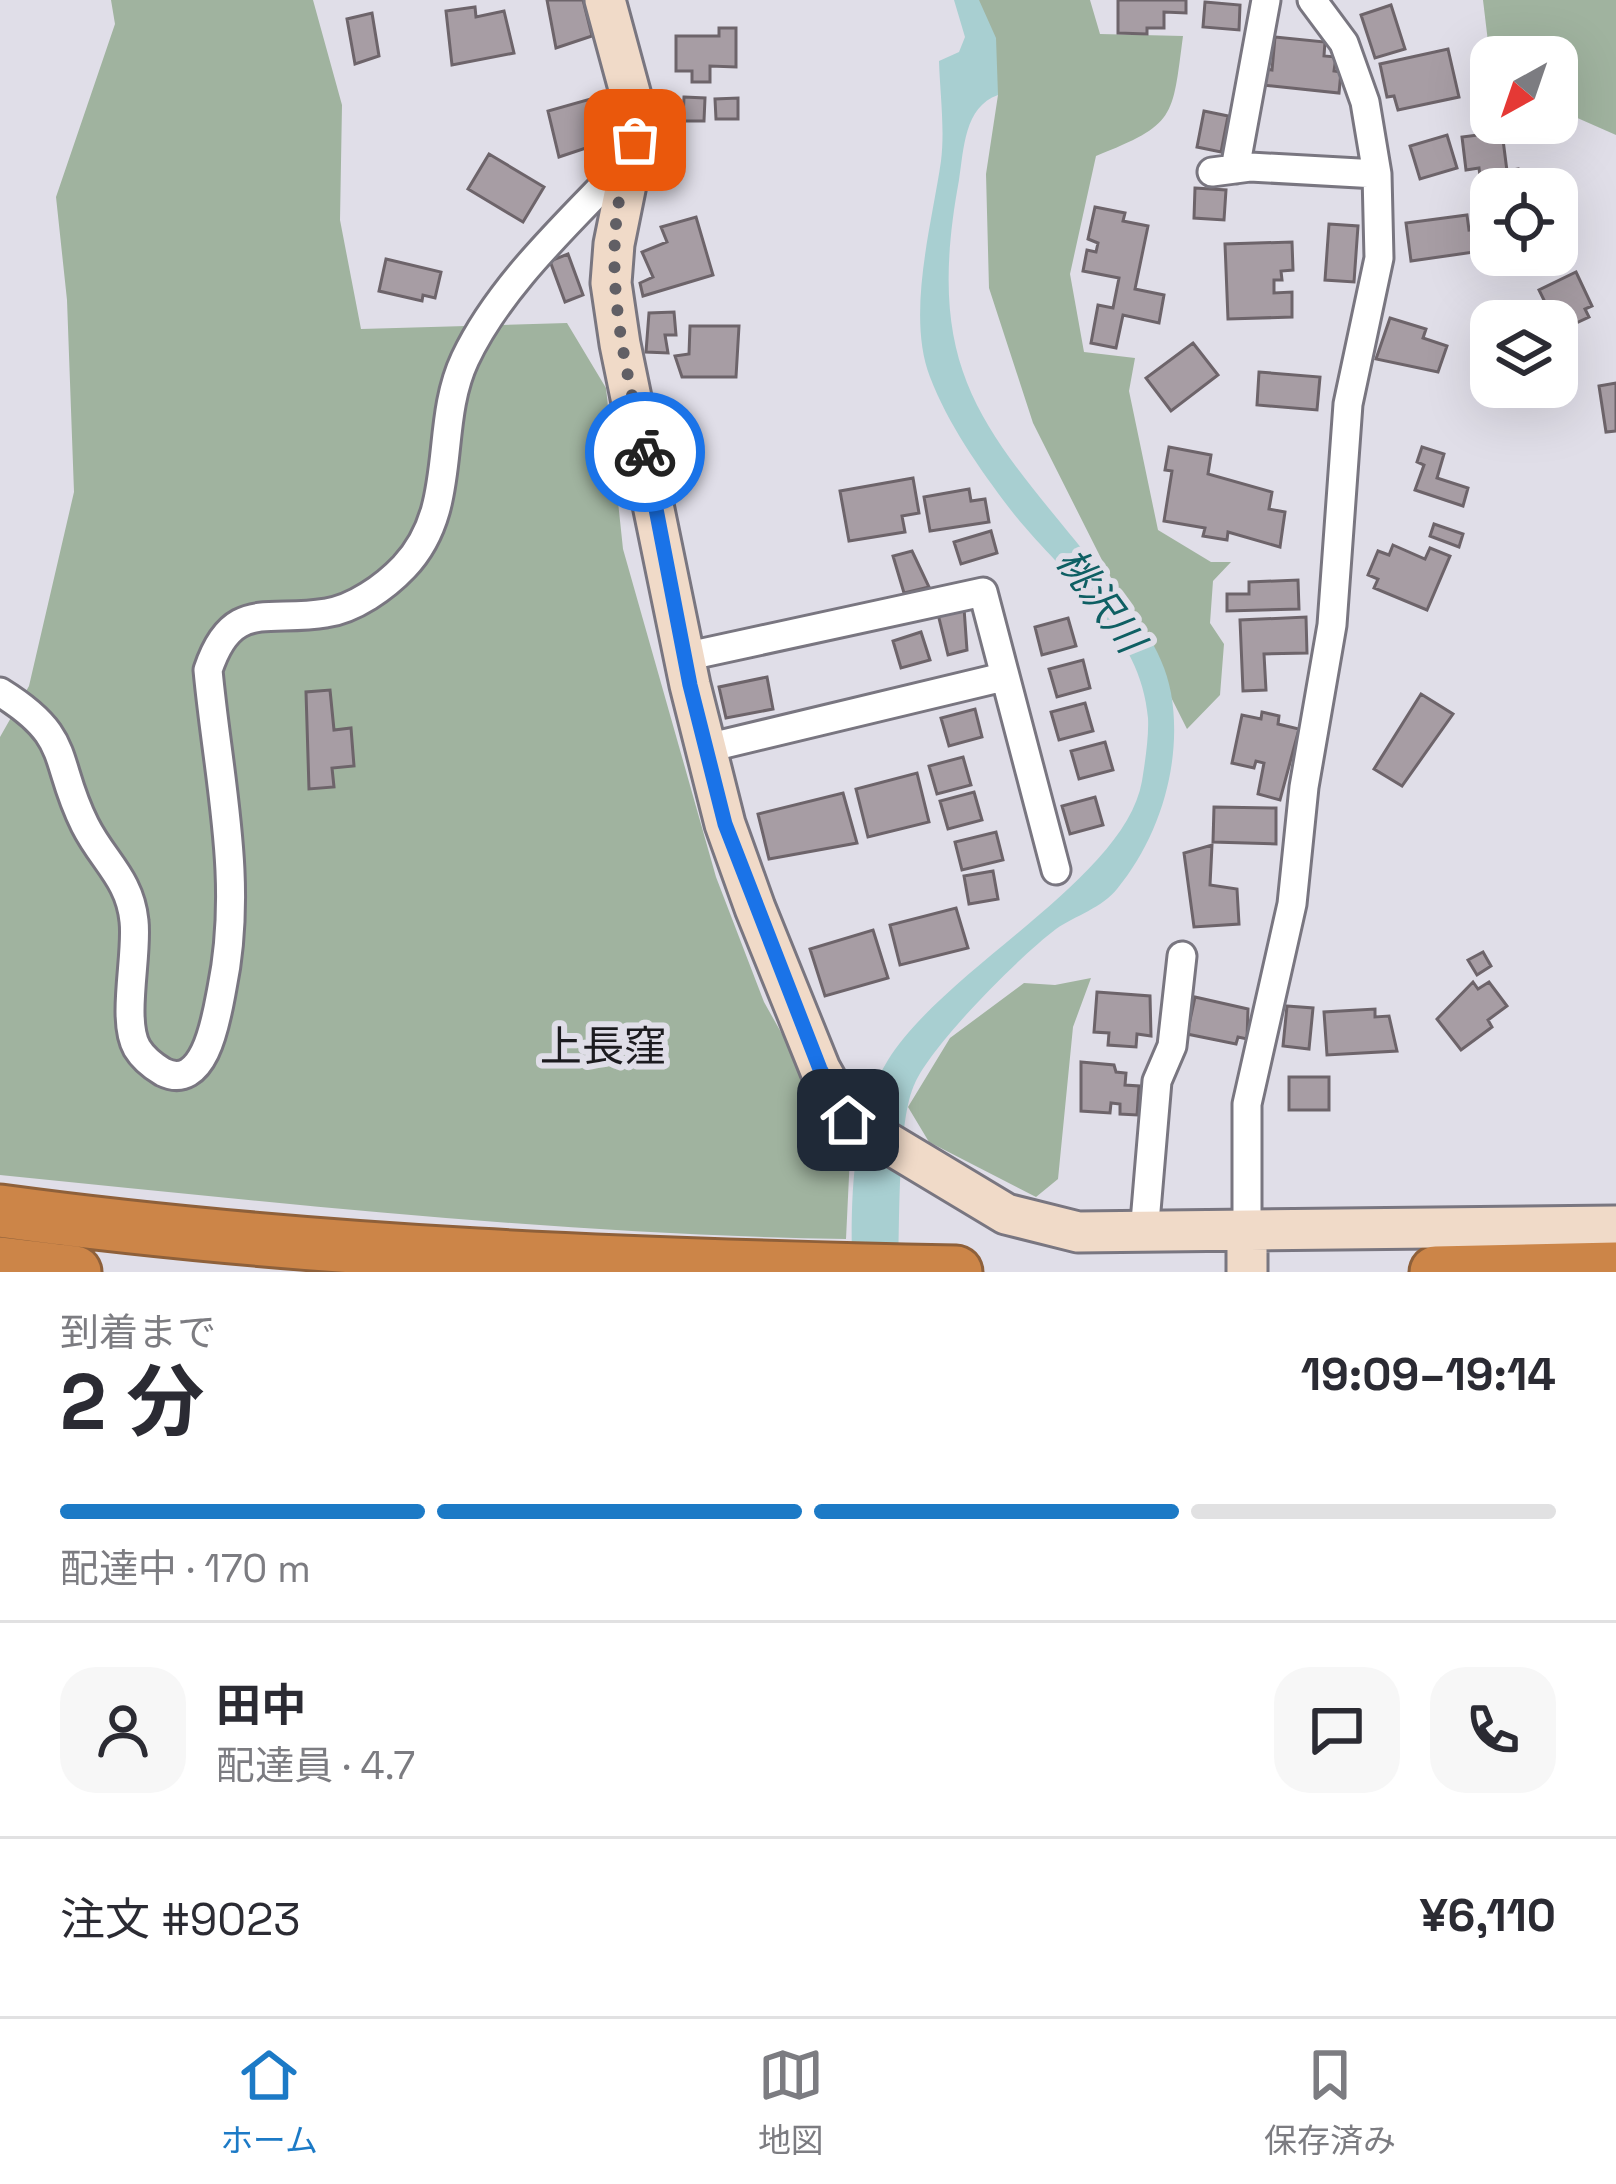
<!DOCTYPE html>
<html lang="ja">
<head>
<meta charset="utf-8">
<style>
  body { margin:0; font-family:"Space Grotesk","Noto Sans JP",sans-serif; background:#f7f7f7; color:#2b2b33; height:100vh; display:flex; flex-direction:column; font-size:45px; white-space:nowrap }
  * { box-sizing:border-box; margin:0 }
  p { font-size:39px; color:#7c7c81 }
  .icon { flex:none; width:66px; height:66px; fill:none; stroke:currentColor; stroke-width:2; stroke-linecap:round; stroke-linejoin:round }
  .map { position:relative; height:1272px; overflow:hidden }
  .side { display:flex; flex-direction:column; background:#fff; flex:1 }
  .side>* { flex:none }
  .needle { width:78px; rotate:220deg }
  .controls { position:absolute; left:1470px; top:36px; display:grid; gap:24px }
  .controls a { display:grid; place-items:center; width:108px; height:108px; border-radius:24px; background:#fff; box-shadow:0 12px 48px #0002; font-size:60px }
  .pin { position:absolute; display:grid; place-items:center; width:102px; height:102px; color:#fff; margin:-51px; border-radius:24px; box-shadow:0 6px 18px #0006 }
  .courier { position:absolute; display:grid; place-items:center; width:120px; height:120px; margin:-60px; border:9px solid #1a73e8; border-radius:50%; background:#fff; color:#222; box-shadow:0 3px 15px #0007 }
  .head em { font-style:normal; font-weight:700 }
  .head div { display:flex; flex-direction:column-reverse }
  .head { display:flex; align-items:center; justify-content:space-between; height:204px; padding:0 60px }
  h1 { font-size:78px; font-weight:700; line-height:90px }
  .bar { display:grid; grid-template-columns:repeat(4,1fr); gap:18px 12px; align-content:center; height:144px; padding:0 60px }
  .bar i { height:15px; border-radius:9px; background:#e1e1e2 }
  .bar .current { background:#1c7ac6 }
  .bar p { grid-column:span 4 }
  .line { display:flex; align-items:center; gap:30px; padding:0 60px; border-top:3px solid #e1e1e2 }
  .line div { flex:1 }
  .round { display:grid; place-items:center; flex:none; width:126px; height:126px; border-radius:36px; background:#f7f7f7 }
  .tabs { display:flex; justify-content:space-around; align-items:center; height:168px; border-top:3px solid #e1e1e2; background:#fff; font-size:33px; color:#7c7c81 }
  .tabs a { display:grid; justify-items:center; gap:6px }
  .tabs .current { color:#1c7ac6 }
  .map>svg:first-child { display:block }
  .green { fill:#a0b39f }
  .water { fill:#a8cfd1 }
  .building { fill:#a79da4; stroke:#6d646a; stroke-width:3 }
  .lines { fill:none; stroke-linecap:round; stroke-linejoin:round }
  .street-casing { stroke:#797680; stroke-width:33 }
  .secondary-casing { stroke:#797680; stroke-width:45 }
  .highway-casing { stroke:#8e603a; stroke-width:57 }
  .street { stroke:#fff; stroke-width:27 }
  .secondary { stroke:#f0dac8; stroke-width:39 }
  .highway { stroke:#cc8548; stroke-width:51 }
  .done { stroke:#615f65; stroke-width:12; stroke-dasharray:0 21.6 }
  .route { stroke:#1a73e8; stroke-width:15 }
  .labels { text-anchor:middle; stroke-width:12; stroke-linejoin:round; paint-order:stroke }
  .water-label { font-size:39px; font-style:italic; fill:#0e5f63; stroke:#e0dee8 }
  .quarter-label { font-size:42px; fill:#1c1b1f; stroke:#e0dee8 }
</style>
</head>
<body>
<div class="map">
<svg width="1616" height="1272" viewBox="0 0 1616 1272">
  <rect width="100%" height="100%" fill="#e0dee8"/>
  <path class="green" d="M111,0h202l29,105 -2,115 21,109 206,-6 39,65 17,161 93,328 48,125 86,153 -4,84c-283,-4 -564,-36 -846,-64v-438l29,-51 45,-194 -7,-192 -11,-103 59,-173z
    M960,0h130l10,34 83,2c-11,83 -7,88 -87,120l-26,118 14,78 51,6 -6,33 29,139 53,32h20l-18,19 -3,42 14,21 -4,51 -33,34 -154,-306 -44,-135 -3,-114 12,-79z
    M1483,0h133v135l-59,-26v-52h-66v10z
    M1091,978l-18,49 -15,152 -22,18 -107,-55 -21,-35 42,-69 74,-55 31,2z"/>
  <path class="water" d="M954,0h25l17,38 2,57c-34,12 -34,54 -39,85 -37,200 28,250 145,396 28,36 59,71 67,117 12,68 -11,144 -54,196 -14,18 -42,27 -61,40 -37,28 -122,113 -141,154 -18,37 -15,143 -17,189h-46c-1,-70 -2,-151 36,-212 57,-92 237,-181 254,-279 3,-19 7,-44 6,-63 -7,-89 -89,-145 -138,-209 -31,-41 -62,-85 -80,-132 -24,-62 2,-153 11,-216 4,-32 -1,-68 -2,-100l20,-9 6,-15z"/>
  <path class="building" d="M547,0h36l9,36 -36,12z
    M1118,0h68v13l-22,-1v16h-17v6l-29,-1z
    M1205,2l35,3 -1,25 -36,-3z
    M1391,5l14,44 -30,9 -14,-43z
    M475,7l1,10 28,-6 10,42 -62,12 -6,-54z
    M372,13l7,43 -24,8 -8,-45z
    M719,28h17v39l-26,-1v16h-18v-11h-16v-35h43z
    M1275,37l50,5 -1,14 12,1 -2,14 7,1 -2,21 -77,-8 2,-16 8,1z
    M1448,49l11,48 -61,13 -4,-14 -7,1 -7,-33z
    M684,97l21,1 -1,23h-21z
    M594,98l11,35 -15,4 2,9 -33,11 -11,-46z
    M738,98v21h-22l-1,-20z
    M1204,111l24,5 -7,36 -24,-5z
    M1502,132l5,39 11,-2 2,20h-29l-2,60 -10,-81 -13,2 -4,-33z
    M1447,135l10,33 -37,11 -10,-33z
    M489,154l55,33 -21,35 -55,-33z
    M1195,188l31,2 -2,30 -30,-2z
    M1095,207l30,6 -2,8 25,5 -13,63 29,6 -5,28 -36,-8 -7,33 -25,-5 7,-38 15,3 6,-30 -36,-7 4,-21 9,2 2,-9 -10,-4z
    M1467,215l2,15 9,-1 3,22 -70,10 -5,-38z
    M696,217l17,58 -70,21 -3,-13 13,-6 -11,-25 25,-10 -6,-15z
    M1329,224l29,2 -4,56 -29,-2z
    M1292,242l1,28 -12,1 1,9h-8v13l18,-1v25l-64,2 -3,-75z
    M568,254l15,41 -18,7 -15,-41z
    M386,259l55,13 -6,26 -12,-3 -1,6 -43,-10z
    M1576,272l16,34 -7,3 4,8 -30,14 -20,-41z
    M674,312l2,23h-11l3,18 -22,-1 3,-39z
    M1390,318l36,11 -3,9 24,8 -9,26 -62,-13z
    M690,326h49l-3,51h-54l-7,-21 14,-2z
    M1193,343l25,32 -47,36 -25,-33z
    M1259,372l61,5 -3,33 -60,-5z
    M1616,383v48l-10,1 -7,-46z
    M1169,447l42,8 -3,19 64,18 -3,17 16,3 -5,35 -52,-15 -1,8 -24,-4 2,-8 -41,-7 8,-50 -7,-1z
    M1422,447l22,7 -7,24 31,10 -5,18 -48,-16 9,-25 -7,-3z
    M913,478l6,35 -17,3 3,16 -56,9 -9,-50z
    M969,489l2,12 14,-2 4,23 -59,9 -6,-34z
    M1434,524l29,10 -4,13 -29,-11z
    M991,531l6,22 -36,11 -7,-22z
    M1393,545l32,14 5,-11 20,8 -23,54 -53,-22 4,-9 -10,-4 10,-24 11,4z
    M912,551l17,36 -25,6 -11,-37z
    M1298,580l1,29 -72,2v-17h22v-12z
    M964,608l3,42 -19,5 -10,-41z
    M1306,617l1,36 -43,1 2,36 -23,1 -3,-71z
    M1068,618l8,28 -34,9 -7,-28z
    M921,632l9,28 -29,8 -8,-27z
    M1083,660l7,28 -33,9 -8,-28z
    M767,677l6,32 -47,9 -7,-31z
    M330,690l4,40 17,-2 3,38 -22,2 2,19 -25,2 -3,-97z
    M1421,694l32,20 -51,72 -28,-17z
    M1085,703l8,28 -34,9 -8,-28z
    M975,709l7,28 -33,9 -8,-28z
    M1262,712l17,4 -1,8 21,5 -19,71 -22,-6 6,-31 -8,-2 -2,7 -22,-5 10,-48 19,4z
    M1105,742l8,28 -34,9 -8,-28z
    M963,757l8,28 -34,9 -8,-28z
    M917,773l12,49 -61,15 -12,-48z
    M974,792l8,28 -34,9 -8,-28z
    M843,793l14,50 -88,16 -11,-45z
    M1095,797l8,28 -33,9 -8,-28z
    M1214,807l62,1v36l-63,-2z
    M996,832l7,28 -41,10 -7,-28z
    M1212,845l-2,40 27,4 2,35 -45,3 -10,-74z
    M993,871l5,28 -29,5 -5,-28z
    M956,908l12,40 -68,17 -10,-40z
    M873,930l15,48 -63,18 -15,-47z
    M1483,952l8,14 -14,9 -9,-15z
    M1473,982l5,7 11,-7 18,24 -19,14 4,7 -31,23 -24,-31z
    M1097,992l53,4 1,40 -14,-2 -1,13 -28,-2 1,-12 -15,-1z
    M1195,997l53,12 -1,30 -9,-2 -2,7 -49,-10z
    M1287,1006l26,2 -4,41 -26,-3z
    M1375,1009v8l14,-1 8,35 -70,4 -3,-43z
    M1081,1062l33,3 2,7 10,1 -1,12 14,1 -2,29 -17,-1v-10l-9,-1 -1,10 -29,-2z
    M1289,1077h40v33h-40z"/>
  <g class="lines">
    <defs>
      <path id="street" d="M1235,169l31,-169
        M1212,172l38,-5 127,7
        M684,657l299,-65 73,278
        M0,692c74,46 52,67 85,133 18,36 45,54 49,96 4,34 -13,99 3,127 6,10 16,18 26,24 43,21 54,-58 59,-84 22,-108 -4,-210 -14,-318 24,-72 59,-47 118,-57 28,-4 59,-26 78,-46 56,-59 29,-140 61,-208 36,-76 107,-139 163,-199
        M707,748l296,-71
        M1247,1231v-127l45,-200 12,-117 28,-162 16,-221 31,-146 -2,-84 -12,-72 -21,-59 -32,-43
        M1144,1234l13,-153 15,-35 10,-90"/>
      <path id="secondary" d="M605,0l26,96 4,44 -21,104 -3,39 9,61 70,341 35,139 30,84 65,161 28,50 158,95 72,18 538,-6
        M1247,1272v-41"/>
      <path id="highway" d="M0,1211c317,43 636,54 956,61
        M0,1263l75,9
        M1436,1272l180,-4"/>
    </defs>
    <use href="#street" class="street-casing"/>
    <use href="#secondary" class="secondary-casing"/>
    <use href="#highway" class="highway-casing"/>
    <use href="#street" class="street"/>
    <use href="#secondary" class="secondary"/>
    <use href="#highway" class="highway"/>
  </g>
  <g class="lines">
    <path class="done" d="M635,140c-39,105 -15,206 10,312"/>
    <path class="route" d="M645,452l45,233 35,139 95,245 28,51"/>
  </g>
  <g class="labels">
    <g class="water-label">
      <text transform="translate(1101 600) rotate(54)" y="14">桃沢川</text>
    </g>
    <g class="quarter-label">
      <text x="603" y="1061">上長窪</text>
    </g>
  </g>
</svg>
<div class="controls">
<a><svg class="needle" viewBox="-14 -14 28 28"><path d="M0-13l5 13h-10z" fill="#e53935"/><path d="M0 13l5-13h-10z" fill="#7c7c81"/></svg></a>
<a><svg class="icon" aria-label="locate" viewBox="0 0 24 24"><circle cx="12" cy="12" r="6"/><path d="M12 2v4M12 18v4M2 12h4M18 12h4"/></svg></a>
<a><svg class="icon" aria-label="layers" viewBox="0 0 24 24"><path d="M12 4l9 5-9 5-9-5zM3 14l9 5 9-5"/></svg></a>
</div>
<div class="pin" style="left:635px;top:140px;background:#ea580c"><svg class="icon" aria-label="bag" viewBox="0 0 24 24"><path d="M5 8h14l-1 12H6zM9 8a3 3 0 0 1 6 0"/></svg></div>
<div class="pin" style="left:848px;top:1120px;background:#1f2937"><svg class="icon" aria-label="home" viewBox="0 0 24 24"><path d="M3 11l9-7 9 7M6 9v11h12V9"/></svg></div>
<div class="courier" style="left:645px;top:452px"><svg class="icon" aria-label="bike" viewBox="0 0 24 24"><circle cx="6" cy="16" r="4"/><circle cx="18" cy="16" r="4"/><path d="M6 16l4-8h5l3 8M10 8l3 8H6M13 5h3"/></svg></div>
</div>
<section class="side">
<div class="head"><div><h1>2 分</h1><p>到着まで</p></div><em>19:09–19:14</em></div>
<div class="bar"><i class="current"></i><i class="current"></i><i class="current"></i><i></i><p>配達中 · 170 m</p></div>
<div class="line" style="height:216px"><a class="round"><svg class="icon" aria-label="person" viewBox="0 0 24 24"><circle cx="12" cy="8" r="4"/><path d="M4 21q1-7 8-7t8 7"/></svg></a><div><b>田中</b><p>配達員 · 4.7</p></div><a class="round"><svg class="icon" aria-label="chat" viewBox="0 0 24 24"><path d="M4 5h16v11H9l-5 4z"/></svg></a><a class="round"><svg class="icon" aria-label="phone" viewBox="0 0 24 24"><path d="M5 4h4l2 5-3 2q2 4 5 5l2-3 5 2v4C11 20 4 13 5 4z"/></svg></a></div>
<div class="line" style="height:156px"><div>注文 #9023</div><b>¥6,110</b></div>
</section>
<nav class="tabs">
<a class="current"><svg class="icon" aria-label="home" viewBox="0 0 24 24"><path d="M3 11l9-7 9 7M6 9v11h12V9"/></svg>ホーム</a>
<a><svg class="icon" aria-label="map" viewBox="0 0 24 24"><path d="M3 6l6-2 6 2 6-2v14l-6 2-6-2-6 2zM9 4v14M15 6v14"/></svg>地図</a>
<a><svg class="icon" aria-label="saved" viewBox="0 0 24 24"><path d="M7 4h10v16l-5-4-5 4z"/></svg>保存済み</a>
</nav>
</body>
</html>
